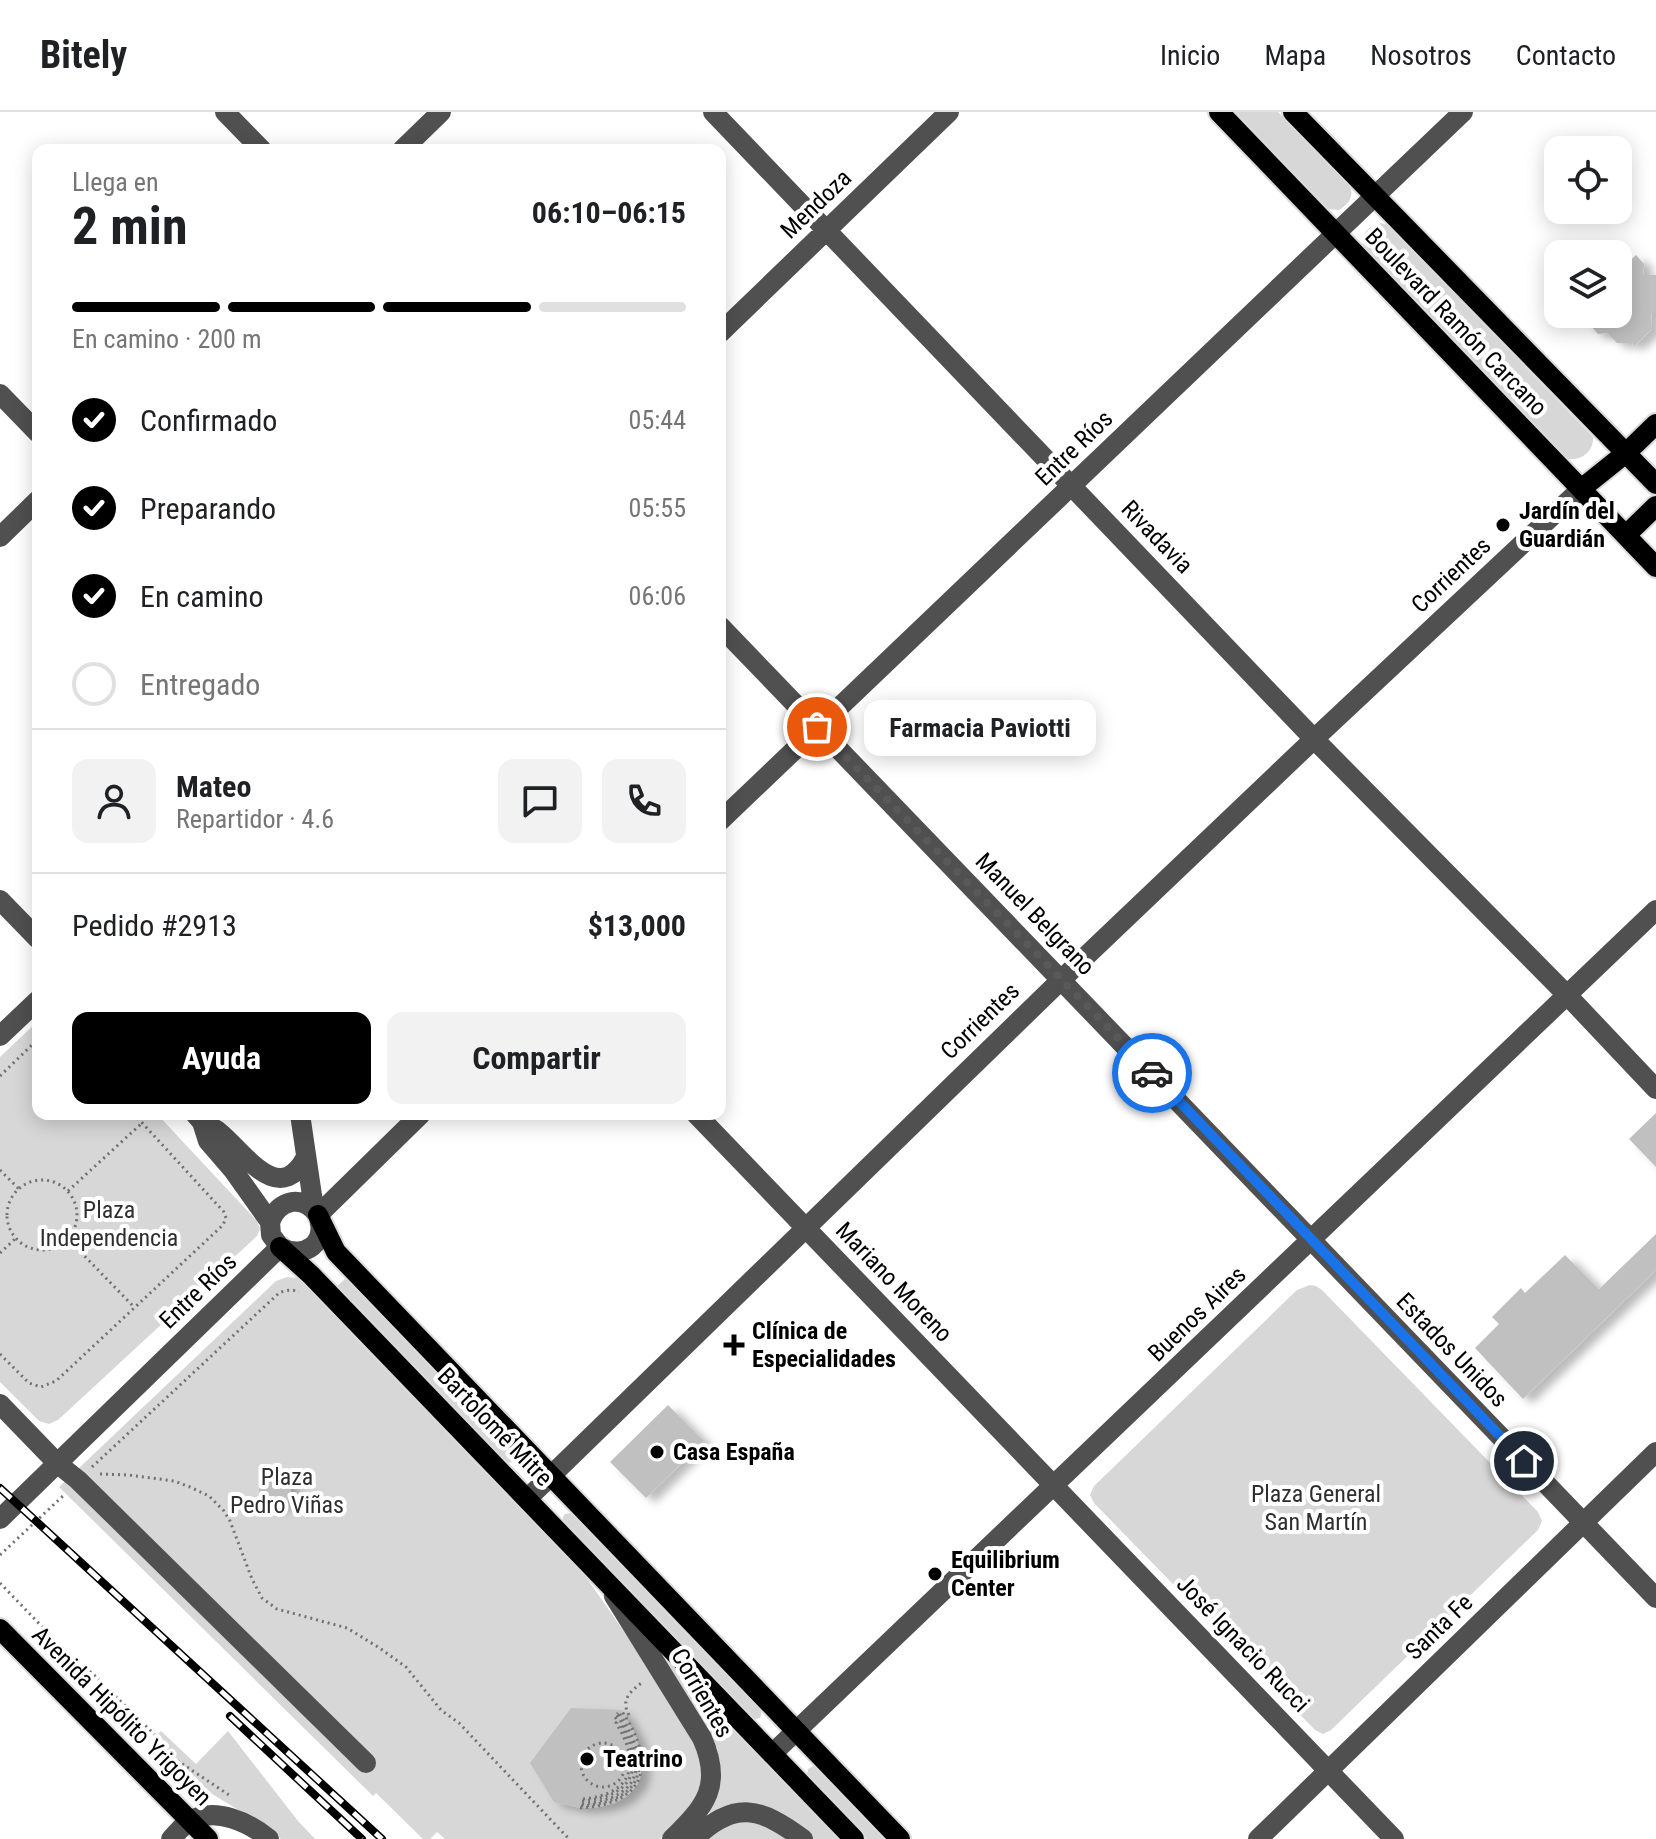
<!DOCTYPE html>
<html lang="es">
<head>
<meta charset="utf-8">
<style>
  body { margin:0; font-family:"Roboto Condensed",sans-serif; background:#f2f2f2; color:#202124; height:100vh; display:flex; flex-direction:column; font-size:30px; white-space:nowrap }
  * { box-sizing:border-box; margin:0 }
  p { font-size:26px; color:#757577 }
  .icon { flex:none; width:44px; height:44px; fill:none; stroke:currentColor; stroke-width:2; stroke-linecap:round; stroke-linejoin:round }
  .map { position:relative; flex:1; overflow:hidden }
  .side { position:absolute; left:32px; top:32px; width:694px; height:976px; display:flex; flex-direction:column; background:#fff; border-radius:16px; box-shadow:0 4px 20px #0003 }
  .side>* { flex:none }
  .controls { position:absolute; left:1544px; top:24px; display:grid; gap:16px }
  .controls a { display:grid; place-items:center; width:88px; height:88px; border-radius:16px; background:#fff; box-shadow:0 4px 20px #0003; font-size:40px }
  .pin { position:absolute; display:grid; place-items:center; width:68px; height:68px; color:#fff; margin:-34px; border:4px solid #fff; border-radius:50%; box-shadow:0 2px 8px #0007 }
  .courier { position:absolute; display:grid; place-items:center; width:80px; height:80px; margin:-40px; border:6px solid #1a73e8; border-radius:50%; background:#fff; color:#222; box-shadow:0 2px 10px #0007 }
  .bubble { position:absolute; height:56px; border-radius:16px; background:#fff; box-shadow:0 4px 20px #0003; font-size:26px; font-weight:700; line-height:56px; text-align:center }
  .summary em { font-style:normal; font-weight:700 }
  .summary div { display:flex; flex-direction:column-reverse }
  .summary { display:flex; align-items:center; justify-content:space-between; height:136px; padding:0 40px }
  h1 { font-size:52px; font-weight:700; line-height:60px }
  .bar { display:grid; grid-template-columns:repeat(4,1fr); gap:12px 8px; align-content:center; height:96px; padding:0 40px }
  .bar i { height:10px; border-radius:6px; background:#e0e0e0 }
  .bar .current { background:#000 }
  .bar p { grid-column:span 4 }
  .line { display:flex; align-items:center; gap:20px; padding:0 40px; border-top:2px solid #e0e0e0 }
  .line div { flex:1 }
  .round { display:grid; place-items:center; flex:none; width:84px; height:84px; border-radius:16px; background:#f2f2f2 }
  ol { padding:0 40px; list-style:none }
  li { display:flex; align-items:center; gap:24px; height:88px }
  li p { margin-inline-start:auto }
  li .icon { padding:8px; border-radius:50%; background:#000; color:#fff; stroke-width:4 }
  li:last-child { color:#757577 }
  li i { width:44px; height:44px; border:4px solid #e0e0e0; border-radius:50% }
  .button { display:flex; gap:16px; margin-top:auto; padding:16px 40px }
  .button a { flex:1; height:92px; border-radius:16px; background:#000; color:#fff; font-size:32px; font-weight:700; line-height:92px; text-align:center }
  .button a+a { background:#f2f2f2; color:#202124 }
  header { display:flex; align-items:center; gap:48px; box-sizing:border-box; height:112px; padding:0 40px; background:#fff; border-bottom:2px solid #e0e0e0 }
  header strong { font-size:38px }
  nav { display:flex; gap:44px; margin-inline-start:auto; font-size:28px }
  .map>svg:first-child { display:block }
  .green { fill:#d7d7d7 }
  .building { fill:#c0c0c0; filter:url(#shadow) }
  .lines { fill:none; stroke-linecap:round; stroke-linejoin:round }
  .major-casing { stroke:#dbdbdb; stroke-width:24 }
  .path { stroke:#727272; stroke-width:3; stroke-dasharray:2 4; stroke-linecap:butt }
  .minor { stroke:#505050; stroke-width:20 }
  .major { stroke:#000; stroke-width:20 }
  .rail-casing { stroke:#000; stroke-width:8 }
  .rail { stroke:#fff; stroke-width:5; stroke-dasharray:15; stroke-linecap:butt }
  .done { stroke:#595959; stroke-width:8; stroke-dasharray:0 14.4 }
  .route { stroke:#1a73e8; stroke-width:10 }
  .poi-dot { fill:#000; stroke:#fff; stroke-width:3 }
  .labels { text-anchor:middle; stroke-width:8; stroke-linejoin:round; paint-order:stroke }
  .street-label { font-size:24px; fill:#000; stroke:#fff }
  .poi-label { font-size:24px; font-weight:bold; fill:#000; stroke:#fff; text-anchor:start }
  .park-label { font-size:24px; fill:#2e2e2e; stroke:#fff }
</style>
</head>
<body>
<header>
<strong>Bitely</strong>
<nav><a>Inicio</a><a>Mapa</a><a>Nosotros</a><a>Contacto</a></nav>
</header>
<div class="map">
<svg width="1656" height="1727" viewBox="0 0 1656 1727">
  <defs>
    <filter id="shadow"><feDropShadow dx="9" dy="5" stdDeviation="4" flood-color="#0004"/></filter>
  </defs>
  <rect width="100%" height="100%" fill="#fff"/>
  <path class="green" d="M1233,0h45l72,74c4,11 -1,18 -11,24l-12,-1z
    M1381,111l7,2 205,212c1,14 -11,24 -25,22l-204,-211c-5,-13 4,-22 17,-25z
    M38,909v93h119l100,107 3,8 -3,7 -199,184 -9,4 -10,-3 -39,-39v-325z
    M287,1165l12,1 4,4 278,288 70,100 46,75 7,39 -18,30 -26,25h-215l-8,-7 -7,7h-7l-47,-46 -3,3 -314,-309 217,-206z
    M346,1166l169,176 2,4 -3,4 -9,1 -169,-176z
    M1310,1173l6,1 6,4 216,222 4,9 -4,9 -207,200 -8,4 -8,-4 -221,-227 -4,-8 4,-9 203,-196z
    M571,1401l191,198 -2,7 -8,2 -189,-197v-6l2,-3z
    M662,1543l176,184h-26l-33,-25 -68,1 -3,-3 12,-48 -3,-16z
    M161,1619l35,33 32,-33 70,90 17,18h-34l-21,-16 -73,-44 -21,-15 -14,-14 -1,-9z
    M813,1654l4,1 69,72h-19l-60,-63 1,-7z
    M756,1708l38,19h-88l17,-14z"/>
  <path class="building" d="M1636,143l8,9 -1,11h13v38h-5l1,16 -18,17 -2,-3h-15l-10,-10 -9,1 -18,-20h38v-42z
    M1656,1001v54l-27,-28z
    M1656,1122v36l-133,129 -48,-51 24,-24 -7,-7 29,-29 4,5 40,-38 34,34z
    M668,1293l36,36 -58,57 -36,-36z
    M259 1378a16 16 0 1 1 32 0a16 16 0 1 1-32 0Z
    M571,1596l50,2 14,24 6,20v21l-4,10 -10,11 -12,7 -16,4 -19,1 -26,-6 -24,-39z"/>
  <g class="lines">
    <defs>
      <path id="major" d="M1219,0l437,455
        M1293,0l363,372
        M1581,377l45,-36 30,-29
        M1626,423l30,-29
        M318,1103l18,37 564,587
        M280,1135l31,28 543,564
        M0,1517l208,210"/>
    </defs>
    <use href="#major" class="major-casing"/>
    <path class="path" d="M0,964l35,-34h3
      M0,1058l19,19
      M7 1103a35 35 0 1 1 70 0a35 35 0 1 1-70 0Z
      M68,1079l74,-68
      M68,1127l66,68
      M0,1141l16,-15
      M0,1242l29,29 12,4 15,-6 167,-156 3,-7 -2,-6 -90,-98
      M92,1355l187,-174c6,-3 14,-4 20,-1
      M100,1362l29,1 45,6 16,6 19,9 15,15 6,10 22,58 10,19 15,11 70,19 31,19 28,20 35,43 18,13 110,116
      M0,1443l64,-60
      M0,1471l77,80 15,10 63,62 11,18 66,44
      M629,1603c-9,-16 2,-24 15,-34
      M581 1653a22 22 0 1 1 44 0a22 22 0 1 1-44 0Z
      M583,1687c51,-5 58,-36 33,-76l2,-2 -3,-4 3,-4
      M582,1689c54,-5 63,-35 37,-79
      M582,1692c63,-6 66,-42 35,-89
      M581,1694c66,-5 71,-43 38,-93
      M580,1696c68,-4 77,-46 41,-98"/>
    <path class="minor" d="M225,0l37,38
      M713,0l601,627 253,256 89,94
      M402,38l39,-38
      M720,221l229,-221
      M0,282l38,39
      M0,425l38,-37
      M720,514l936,972
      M720,709l743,-709
      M0,788l38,39
      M0,924l38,-36
      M195,1002l7,8 6,19 25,29 37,52 1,13 9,12
      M300,1002l14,95
      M696,1002l698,725
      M202,1010c6,4 12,6 17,10 24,19 59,75 86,27
      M270,1110c9,-23 33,-28 48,-7
      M0,1292l58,60 20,16 288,283
      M528,1386l534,-519 252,-240 267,-250
      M0,1407l280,-272c25,13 48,-4 38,-32l103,-101
      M614,1484l88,142c21,47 4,68 -30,101
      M772,1642l884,-844
      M171,1727c6,-6 12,-14 19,-18 25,-15 60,2 79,18
      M694,1727c41,-40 67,-31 109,0
      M1258,1727l398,-387"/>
    <use href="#major" class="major"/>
    <defs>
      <path id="rail" d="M0,1376l382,351
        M230,1604l132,123"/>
    </defs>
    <use href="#rail" class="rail-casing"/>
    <use href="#rail" class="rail"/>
  </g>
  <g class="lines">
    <path class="done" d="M817,615l335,346"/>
    <path class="route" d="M1152,961l372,388"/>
  </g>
  <g class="poi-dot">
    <circle cx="1503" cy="413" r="8"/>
    <path d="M730 1221h8v8h8v8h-8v8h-8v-8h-8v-8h8z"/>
    <circle cx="657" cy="1340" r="8"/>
    <circle cx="935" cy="1462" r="8"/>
    <circle cx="587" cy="1647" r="8"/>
  </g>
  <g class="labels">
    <g class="street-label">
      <text transform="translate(816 92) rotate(-44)" y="8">Mendoza</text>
      <text transform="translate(1456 210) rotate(46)" y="8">Boulevard Ramón Carcano</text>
      <text transform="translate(1074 336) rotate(-44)" y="8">Entre Ríos</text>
      <text transform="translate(1157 425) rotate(46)" y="8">Rivadavia</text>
      <text transform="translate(1451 463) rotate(-43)" y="8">Corrientes</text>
      <text transform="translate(1035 802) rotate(46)" y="8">Manuel Belgrano</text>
      <text transform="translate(980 909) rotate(-44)" y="8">Corrientes</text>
      <text transform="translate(894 1170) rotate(46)" y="8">Mariano Moreno</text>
      <text transform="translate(198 1179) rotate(-44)" y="8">Entre Ríos</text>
      <text transform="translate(1197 1202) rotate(-44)" y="8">Buenos Aires</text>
      <text transform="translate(1452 1238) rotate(46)" y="8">Estados Unidos</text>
      <text transform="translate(495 1315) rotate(46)" y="8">Bartolomé Mitre</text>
      <text transform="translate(1439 1515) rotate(-44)" y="8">Santa Fe</text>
      <text transform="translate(1243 1532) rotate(46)" y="8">José Ignacio Rucci</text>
      <text transform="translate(702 1581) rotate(60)" y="8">Corrientes</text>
      <text transform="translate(122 1604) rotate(45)" y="8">Avenida Hipólito Yrigoyen</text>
    </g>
    <g class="poi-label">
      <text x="1519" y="407">Jardín del<tspan x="1519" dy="28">Guardián</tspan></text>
      <text x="752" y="1227">Clínica de<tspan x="752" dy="28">Especialidades</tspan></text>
      <text x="673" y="1348">Casa España</text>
      <text x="951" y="1456">Equilibrium<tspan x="951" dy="28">Center</tspan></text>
      <text x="603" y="1655">Teatrino</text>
    </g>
    <g class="park-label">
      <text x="109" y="1106">Plaza<tspan x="109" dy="28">Independencia</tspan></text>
      <text x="287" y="1373">Plaza<tspan x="287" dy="28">Pedro Viñas</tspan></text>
      <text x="1316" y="1390">Plaza General<tspan x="1316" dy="28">San Martín</tspan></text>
    </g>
  </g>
</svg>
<div class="controls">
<a><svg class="icon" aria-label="locate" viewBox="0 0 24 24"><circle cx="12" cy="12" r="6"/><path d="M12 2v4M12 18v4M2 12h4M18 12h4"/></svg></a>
<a><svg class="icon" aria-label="layers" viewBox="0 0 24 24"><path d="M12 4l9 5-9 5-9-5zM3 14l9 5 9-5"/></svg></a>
</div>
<div class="pin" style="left:817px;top:615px;background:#ea580c"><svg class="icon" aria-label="bag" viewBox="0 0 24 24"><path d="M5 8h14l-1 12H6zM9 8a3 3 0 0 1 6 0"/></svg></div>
<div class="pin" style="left:1524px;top:1349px;background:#1f2937"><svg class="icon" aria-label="home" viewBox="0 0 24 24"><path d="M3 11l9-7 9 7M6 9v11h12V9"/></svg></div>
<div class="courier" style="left:1152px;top:961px"><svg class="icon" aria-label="car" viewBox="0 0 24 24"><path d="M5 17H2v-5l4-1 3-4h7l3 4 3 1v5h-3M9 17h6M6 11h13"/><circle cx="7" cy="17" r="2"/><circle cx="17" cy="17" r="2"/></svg></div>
<div class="bubble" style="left:864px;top:588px;width:232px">Farmacia Paviotti</div>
<section class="side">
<div class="summary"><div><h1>2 min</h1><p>Llega en</p></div><em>06:10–06:15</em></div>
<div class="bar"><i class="current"></i><i class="current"></i><i class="current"></i><i></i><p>En camino · 200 m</p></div>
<ol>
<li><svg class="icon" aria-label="check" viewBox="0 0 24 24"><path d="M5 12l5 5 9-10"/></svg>Confirmado<p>05:44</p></li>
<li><svg class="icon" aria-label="check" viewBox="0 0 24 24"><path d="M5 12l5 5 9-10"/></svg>Preparando<p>05:55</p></li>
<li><svg class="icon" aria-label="check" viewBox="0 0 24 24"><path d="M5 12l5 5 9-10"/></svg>En camino<p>06:06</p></li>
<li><i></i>Entregado</li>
</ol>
<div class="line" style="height:144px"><a class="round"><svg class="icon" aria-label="person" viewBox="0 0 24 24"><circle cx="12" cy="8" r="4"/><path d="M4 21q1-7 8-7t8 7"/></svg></a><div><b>Mateo</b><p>Repartidor · 4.6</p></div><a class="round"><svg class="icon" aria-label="chat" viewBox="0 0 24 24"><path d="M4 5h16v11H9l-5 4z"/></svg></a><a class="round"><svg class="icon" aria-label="phone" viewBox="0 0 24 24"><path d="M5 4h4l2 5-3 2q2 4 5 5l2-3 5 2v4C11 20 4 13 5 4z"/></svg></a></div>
<div class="line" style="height:104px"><div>Pedido #2913</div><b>$13,000</b></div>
<div class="button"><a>Ayuda</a><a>Compartir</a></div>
</section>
</div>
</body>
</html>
